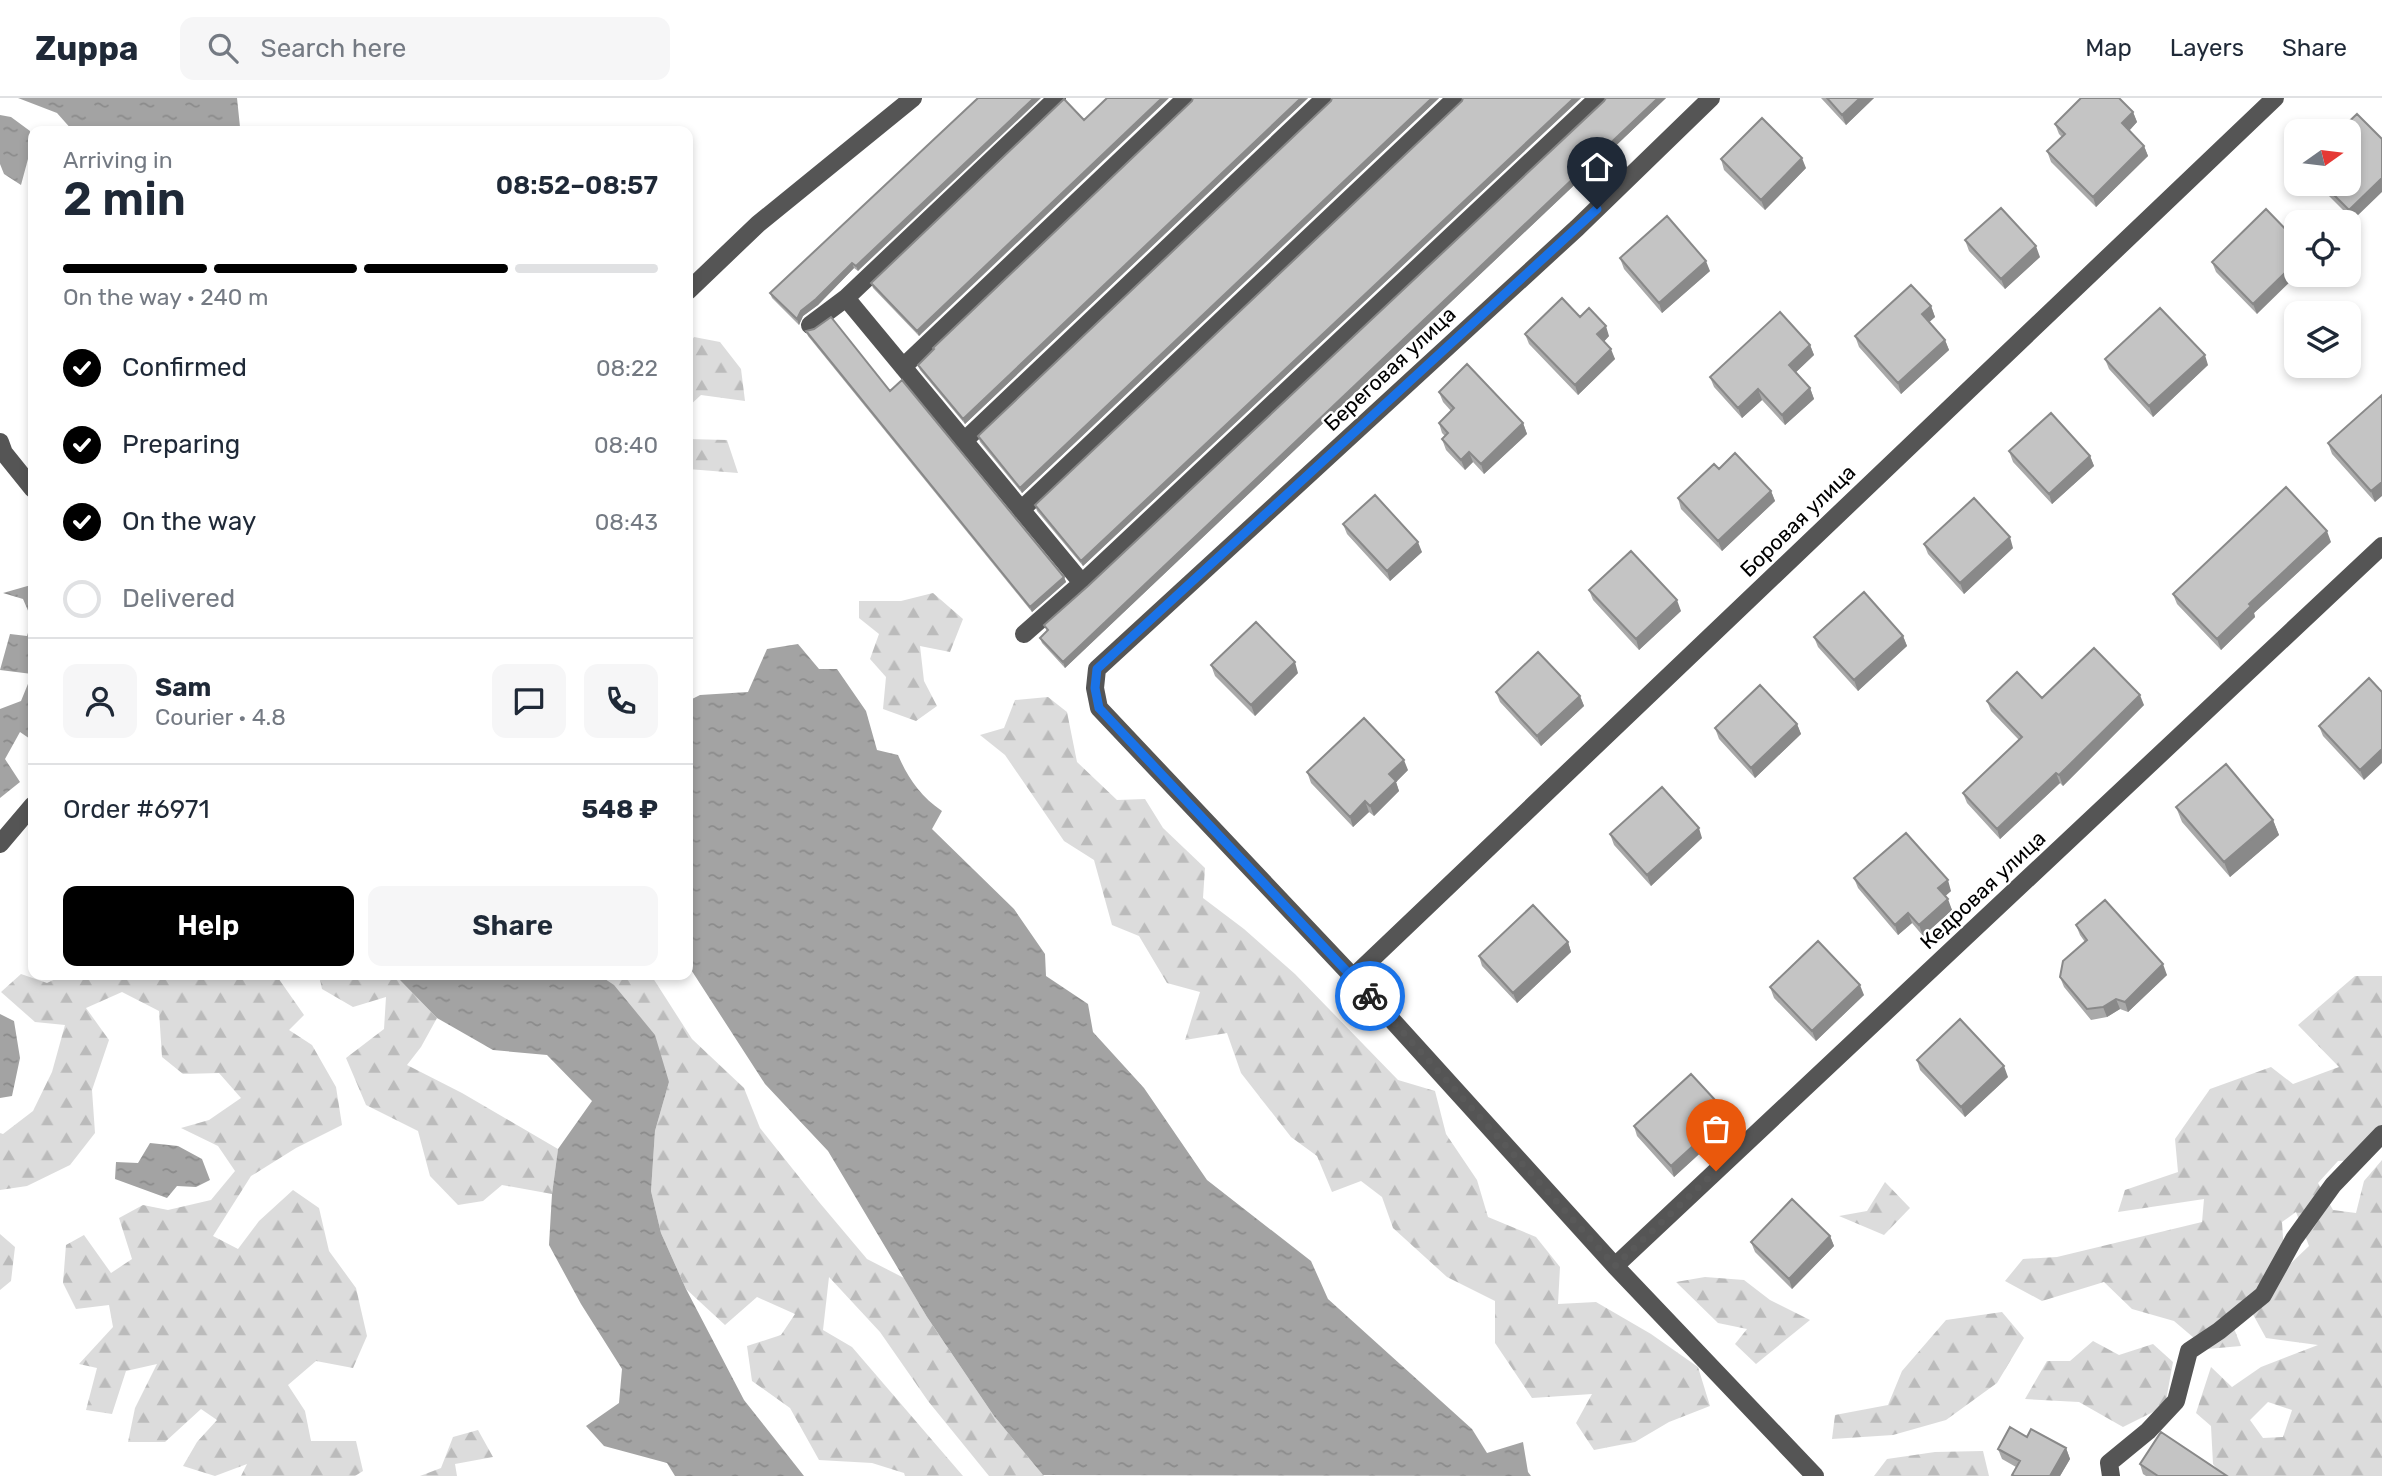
<!DOCTYPE html>
<html lang="en">
<head>
<meta charset="utf-8">
<style>
  body { margin:0; font-family:Rubik,sans-serif; background:#f6f6f7; color:#1f2937; height:100vh; display:flex; flex-direction:column; font-size:26px; white-space:nowrap }
  * { box-sizing:border-box; margin:0 }
  p { font-size:23px; color:#747a83 }
  .icon { flex:none; width:38px; height:38px; fill:none; stroke:currentColor; stroke-width:2; stroke-linecap:round; stroke-linejoin:round }
  .map { position:relative; flex:1; overflow:hidden }
  .side { position:absolute; left:28px; top:28px; width:665px; height:854px; display:flex; flex-direction:column; background:#fff; border-radius:14px; box-shadow:0 4px 10px #0003 }
  .side>* { flex:none }
  .needle { width:46px; rotate:76deg }
  .buttons { position:absolute; left:2284px; top:21px; display:grid; gap:14px }
  .buttons a { display:grid; place-items:center; width:77px; height:77px; border-radius:14px; background:#fff; box-shadow:0 4px 10px #0003; font-size:35px }
  .pin { position:absolute; display:grid; place-items:center; width:60px; height:60px; color:#fff; margin:-72px -30px; border-radius:50% 50% 50% 0; rotate:-45deg; box-shadow:0 0 7px #0007 }
  .pin .icon { rotate:45deg }
  .courier { position:absolute; display:grid; place-items:center; width:70px; height:70px; margin:-35px; border:5px solid #1a73e8; border-radius:50%; background:#fff; color:#222; box-shadow:0 2px 9px #0007 }
  .summary em { font-style:normal; font-weight:600 }
  .summary div { display:flex; flex-direction:column-reverse }
  .summary { display:flex; align-items:center; justify-content:space-between; height:119px; padding:0 35px }
  h1 { font-size:46px; font-weight:600; line-height:52px }
  .bar { display:grid; grid-template-columns:repeat(4,1fr); gap:10px 7px; align-content:center; height:84px; padding:0 35px }
  .bar i { height:9px; border-radius:5px; background:#e0e1e3 }
  .bar .on { background:#000 }
  .bar p { grid-column:span 4 }
  .line { display:flex; align-items:center; gap:18px; padding:0 35px; border-top:2px solid #e0e1e3 }
  .line div { flex:1 }
  .round { display:grid; place-items:center; flex:none; width:74px; height:74px; border-radius:14px; background:#f6f6f7 }
  ol { padding:0 35px; list-style:none }
  li { display:flex; align-items:center; gap:21px; height:77px }
  li p { margin-inline-start:auto }
  li .icon { padding:7px; border-radius:50%; background:#000; color:#fff; stroke-width:4 }
  li:last-child { color:#747a83 }
  li i { width:38px; height:38px; border:4px solid #e0e1e3; border-radius:50% }
  .cta { display:flex; gap:14px; margin-top:auto; padding:14px 35px }
  .cta a { flex:1; height:80px; border-radius:14px; background:#000; color:#fff; font-size:28px; font-weight:600; line-height:80px; text-align:center }
  .cta a+a { background:#f6f6f7; color:#1f2937 }
  header { display:flex; align-items:center; gap:42px; box-sizing:border-box; height:98px; padding:0 35px; background:#fff; border-bottom:2px solid #e0e1e3 }
  header strong { font-size:33px }
  nav { display:flex; gap:38px; margin-inline-start:auto; font-size:24px }
  .search { width:490px; height:63px; background:#f6f6f7; display:flex; align-items:center; gap:18px; box-sizing:border-box; padding:0 24px; border-radius:14px; color:#747a83; font-size:26px }
  .map>svg:first-child { display:block }
  .forest { fill:url(#forest-firs); fill-rule:evenodd }
  .water { fill:url(#water-ripples) }
  .lines { fill:none; stroke-linecap:round; stroke-linejoin:round }
  .minor { stroke:#555; stroke-width:18 }
  .wall { fill:#a9a9a9 }
  .shaded-wall { fill:#898989 }
  .building { fill:#c4c4c4; stroke:#898989; stroke-width:2 }
  .done { stroke:#595959; stroke-width:7; stroke-dasharray:0 12.6 }
  .route { stroke:#1a73e8; stroke-width:9 }
  .labels { text-anchor:middle; stroke-width:5; stroke-linejoin:round; paint-order:stroke }
  .street-label { font-size:21px; fill:#000; stroke:#fff }
</style>
</head>
<body>
<header>
<strong>Zuppa</strong>
<div class="search"><svg class="icon" aria-label="search" viewBox="0 0 24 24"><circle cx="10" cy="10" r="6"/><path d="M15 15l6 6"/></svg>Search here</div>
<nav><a>Map</a><a>Layers</a><a>Share</a></nav>
</header>
<div class="map">
<svg width="2382" height="1378" viewBox="0 0 2382 1378">
  <defs>
    <pattern id="forest-firs" width="22" height="20" patternUnits="userSpaceOnUse" patternTransform="scale(1.75)"><rect width="22" height="20" fill="#dcdcdc"/><path d="M5 1l3.5 6h-7zM16 11l3.5 6h-7z" fill="#bbb"/></pattern>
    <pattern id="water-ripples" width="26" height="14" patternUnits="userSpaceOnUse" patternTransform="scale(1.75)"><rect width="26" height="14" fill="#a3a3a3"/><path d="M2 4q2-2 4 0t4 0M15 11q2-2 4 0t4 0" fill="none" stroke="#8b8b8b"/></pattern>
  </defs>
  <rect width="100%" height="100%" fill="#fff"/>
  <path class="forest" d="M694,239l26,5 21,27 4,32 -44,-6 -13,12v-61z
    M688,341l39,1 11,33 -50,-4z
    M933,495l30,26 -13,33 -30,-6 4,35 13,25 -21,15 -33,-12 3,-32 -16,-18 9,-25 -20,-16v-17h42z
    M1048,599l19,15 10,50 40,38 28,-1 18,29 42,40 -2,30 41,31 51,45 103,106 37,11 11,43 31,46 11,37 48,20 24,30 -2,37 38,-2 55,32 47,33 12,39 -41,16 -34,20 -41,8 -18,-27 16,-29 -60,4 -37,-55v-42l-48,-24 -54,-49 -11,-31 -21,-16 -29,11 -15,-36 -26,-19 -50,-64 -14,-40 -42,7 15,-48 -33,-9 -28,-47 -27,-11 -18,-65 -30,-19 -59,-86 -25,-20 24,-7 11,-28z
    M21,876l26,9 17,-8h212l28,40 -15,15 23,15 24,42 6,38 -46,23 -45,28 -38,60 25,13 21,-28 34,-31 26,18 10,43 27,37 11,48 -14,32 -37,-7 -28,24 17,26 6,30h45l7,30 -8,5h-114l6,-12 -32,12 -32,-10 14,-24 20,-22 -16,-11 -36,33h-37l7,-34 22,-44 -31,7 -14,43 -26,-4 11,-42 -18,-4 34,-37 -4,-22 -33,4 -13,-26 3,-38 18,-10 27,38 21,-14 -13,-41 24,-13 25,5 43,-10 24,-29 -17,-25 -37,-18 28,-8 32,-22 -22,-25 -36,1 -21,-17 -3,-46 -37,-19 -36,16 23,32 -17,50 3,43 -25,32 -43,21 -27,4v-57l3,1 30,-23 19,-39 13,-47 -30,-3 -34,-30z
    M319,877h76l42,43 -16,29 -14,18 55,28 96,56 -6,45 -50,-9 -19,16 -25,4 -28,-29 -12,-45 -52,-26 -20,-47 38,-29 2,-32 -33,10 -31,-18z
    M599,877h52l41,64 52,49 16,40 59,74 48,57 37,19 23,39 67,99 50,60h-55l-61,-75 -48,-69 -51,-55 -6,53 29,17 111,129h-58l-1,-3 -32,-10 -53,-3 -29,-52 -38,-27 -5,-35 34,-11 14,-21 -38,-17 -32,28 -39,-36 -25,-56 -10,-42 4,-60 14,-49z
    M2355,878h27v153l-7,4 -5,27 -32,1 -20,22 15,27 23,3 8,-32 18,-21v316h-159l-10,-12 -2,-38 -15,-13 15,-46 21,20 29,-20 57,-22 -52,-7 -16,-29 -19,12 10,25 -34,3 -33,-28 -42,-12 -28,-27 -62,19 -37,-20 18,-22 34,-2 145,-35 2,-23 -86,13 7,-22 53,-18 -3,-33 35,-50 61,-22 22,17 46,-17 -41,-42zM2296,1114l13,34 -24,23 -3,-47zM2268,1304l24,8 -9,27 -20,1 -13,-18z
    M1885,1084l25,26 -26,27 -45,-19 28,-5z
    M0,1136l15,13 -4,34 -11,9z
    M1705,1179l39,3 26,20 40,20 -54,44 -21,-20 12,-15 -29,-6 -42,-41z
    M2002,1214l22,26 -27,45 -51,37 -53,15 -61,4 3,-24 53,-10 14,-34 44,-51z
    M2093,1243l26,14 34,-11 20,18 -8,44 -42,21 -44,-25 -54,-3 22,-38h23z
    M478,1332l15,27 -38,7 2,12h-37l21,-8 12,-31z
    M1983,1353l6,25h-115l13,-17 48,-7z"/>
  <path class="water" d="M18,0h219l3,29 7,4h-174l-16,-18z
    M0,17l11,2 19,14 -2,28 -7,26 -17,-11 -4,-10z
    M31,487l2,1v155l-13,-9 -15,27 15,23 -20,16v-89l21,-8 11,-27 -32,-4 10,-36 17,2 5,-16 -9,-21 -20,-6z
    M798,546l21,25h18l29,42 11,39 21,5c10,23 22,41 44,56l-10,18 82,80 31,45 1,22 42,28 5,28 51,56 63,92 104,81 17,38 144,130 15,24 36,-11 5,30 3,4 -488,-1 -49,-59 -67,-99 -99,-166 -63,-67 -77,-119v-264l12,-6 48,-3 19,-43z
    M395,877h204l15,10 41,50 14,47 -14,49 -4,60 10,42 25,56 58,111 60,76h-129l-8,-13 -63,-17 -18,-20 33,-23 3,-34 -41,-65 -32,-59 3,-51 6,-45 34,-48 -45,-46 -54,-5 -56,-32z
    M0,916l14,7 6,37 -8,38 -12,2z
    M150,1045l28,3 24,13 8,21 -14,7 -19,-1 -10,12 -52,-19 1,-17 22,1z"/>
  <g class="lines">
    <path class="minor" d="M1711,0l-134,130 -480,441 -2,19 4,20 254,269 262,289 200,210
      M688,193l70,-67 155,-126
      M846,200l236,285
      M810,227l36,-27 211,-200
      M903,269l283,-269
      M964,343l361,-343
      M0,344l4,11 29,36
      M1021,412l435,-412
      M1024,536l58,-51 516,-485
      M0,746l33,-39
      M1353,879l922,-879
      M1615,1168l767,-720
      M2111,1378l-2,-13 39,-32 28,-30 13,-50 30,-20 44,-36 31,-56 39,-54 49,-51"/>
  </g>
  <path class="wall" d="M978,0l-120,173 -4,-3 -36,37 -15,11 -4,9 -27,-27 -2,-5z
    M1308,0l-343,326 -45,-54 -2,-5 16,-15 -1,-2 259,-247z
    M1332,0h107l-417,395 -42,-51 -2,-6 353,-335z
    M1463,0h118l-498,468 -46,-55 -2,-6 427,-404z
    M1606,0h60l-601,570 -23,-25 -2,-5 7,-7 -3,-6 44,-39 516,-485z
    M1821,0h53l-28,27z
    M2133,14l4,10 -8,9 15,15 4,10 -52,51 -45,-45 -4,-11 15,-14 -3,-3 -4,-10z
    M1084,22l-165,216 -46,-48 -2,-5z
    M1721,61l85,9 -41,42 -41,-40z
    M2317,86h31l5,36z
    M2266,111l-9,105 -41,-42 -4,-10z
    M1965,142l75,17 -35,32 -36,-38z
    M1620,160l90,13 -48,42 -38,-44z
    M1931,208l4,11 -6,5 16,18 4,10 -48,44 -42,-47 -4,-11z
    M1580,219l29,19 -5,5 11,18 -37,36 -49,-51 -4,-10z
    M806,233l84,60 174,186 2,5 -34,30 -224,-276z
    M1810,247l4,10 -18,17 14,16 4,11 -29,26 -23,-25 -20,18 -28,-31 -4,-10z
    M2105,261l103,6 -55,52 -44,-48z
    M1439,294l84,31 4,11 -43,40 -11,-12 -8,8 -19,-20 -4,-11 3,-3 -3,-3 -3,-10 12,-12 -8,-9z
    M2382,297l-7,107 -43,-48 -4,-11z
    M2009,353l81,5 4,10 -42,38 -39,-42z
    M1719,371l52,22 4,10 -53,50 -41,-42 -3,-11z
    M1343,426l79,28 -32,29 -43,-47z
    M2331,444l-77,71 1,4 -34,33 -44,-46 -4,-10z
    M1924,446l89,4 -49,46 -36,-40z
    M1589,492l92,21 -42,39 -46,-50z
    M1903,538l4,10 -49,45 -40,-44 -4,-10z
    M1211,567l87,8 -43,43 -40,-40z
    M2369,580l-5,102 -41,-44 -4,-10z
    M1496,594l84,4 4,10 -43,40 -41,-44z
    M2042,600l102,7 -81,81 -3,-3 -60,56 -33,-36 -4,-10 56,-53 -28,-29 -4,-10z
    M1797,626l4,10 -46,44 -36,-39 -4,-11z
    M1408,672l-12,12 3,9 -25,25 -5,-4 -16,15 -42,-44 -4,-11z
    M2176,709l97,13 6,15 -49,42 -48,-55z
    M1610,736l92,4 -51,48 -37,-41z
    M1854,780l97,13 -6,5 7,14 -29,26 -11,-13 -14,12 -40,-47z
    M2076,827l91,50 -39,37 -8,-3 -13,8 -16,3 -27,-33 -4,-10 25,-35 -5,-7z
    M1568,844l3,10 -54,51 -35,-37 -3,-10z
    M1770,889l94,8 -48,46 -42,-43z
    M1917,962l91,17 -43,40 -45,-47z
    M1732,1026l-58,53 -37,-41 -3,-10z
    M1830,1138l4,10 -42,43 -37,-37 -4,-10z
    M2027,1339l39,11 4,11 -10,17h-47l-1,-1 4,-8 -14,-8 -4,-10z
    M2140,1366l87,12h-81l-3,-2z"/>
  <path class="shaded-wall" d="M1034,0h7l-183,173 -2,-5z
    M1162,0h7l-250,238 -2,-5z
    M1301,0h7l-343,326 -2,-5z
    M1432,0h7l-417,395 -2,-5z
    M1574,0h7l-498,468 -2,-5z
    M1658,0h8l-601,570 -2,-6z
    M1860,0h14l-28,27 -4,-10z
    M2133,14l4,10 -11,12 -4,-11z
    M2144,48l4,10 -52,51 -3,-10z
    M1802,60l4,10 -41,42 -4,-10z
    M2382,80v14l-29,28 -4,-10z
    M2036,148l4,11 -35,32 -4,-10z
    M1706,163l4,10 -48,42 -3,-10z
    M2296,164v13h1l-40,39 -4,-10z
    M852,165l2,5 -36,37 -15,11 -4,9 -2,-6 4,-8z
    M1931,208l4,11 -9,8 -4,-11z
    M1606,228l3,10 -8,9 -4,-11z
    M1945,242l4,10 -48,44 -3,-11z
    M1810,247l4,10 -21,20 -4,-10z
    M1611,251l4,10 -37,36 -3,-10z
    M2205,257l3,10 -55,52 -4,-11z
    M1810,290l4,11 -29,26 -3,-10z
    M1758,291l4,11 -20,18 -4,-10z
    M1523,325l4,11 -43,40 -3,-10z
    M1469,354l4,10 -8,8 -4,-10z
    M2090,358l4,10 -42,38 -3,-10z
    M2382,384v14l-7,6 -4,-11z
    M1771,393l4,10 -53,50 -4,-10z
    M2327,433l4,11 -77,71 1,4 -34,33 -4,-11 32,-35z
    M2010,439l3,11 -49,46 -4,-11z
    M1418,444l4,10 -32,29 -3,-10z
    M1064,479l2,5 -34,30 -2,-5z
    M1677,502l4,11 -42,39 -3,-11z
    M1903,538l4,10 -49,45 -4,-11z
    M1295,564l3,11 -43,43 -4,-11z
    M2140,597l4,10 -81,81 -4,-11z
    M1580,598l4,10 -43,40 -4,-10z
    M1797,626l4,10 -46,44 -4,-10z
    M2382,651v14l-18,17 -4,-10z
    M1404,662l4,10 -12,12 3,9 -25,25 -4,-10 19,-32z
    M2056,675l4,10 -60,56 -3,-10z
    M1365,703l4,11 -16,15 -3,-10z
    M2273,722l6,15 -49,42 -6,-15z
    M1699,730l3,10 -51,48 -4,-11z
    M1948,782l3,11 -9,8 -4,-11z
    M1948,801l4,11 -29,26 -4,-11z
    M1908,815l4,10 -14,12 -3,-10z
    M1568,844l3,10 -54,51 -4,-10z
    M2163,866l4,11 -39,37 -3,-10z
    M1860,887l4,10 -48,46 -4,-10z
    M2116,901l4,10 -13,8 -4,-10z
    M2004,968l4,11 -43,40 -4,-10z
    M1728,1016l4,10 -58,53 -3,-11z
    M1830,1138l4,10 -42,43 -3,-10z
    M2066,1350l4,11 -10,17h-10z"/>
  <path class="building" d="M978,0h56l-178,168 -4,-3 -36,36 -15,12 -4,8 -27,-26z
    M1107,0h55l-245,233 -46,-48 193,-184 20,21z
    M1193,0h108l-338,321 -45,-54 16,-16 -1,-1 259,-247z
    M1332,0h100l-412,390 -42,-52 353,-335z
    M1463,0h111l-493,463 -46,-56 427,-404z
    M1606,0h52l-595,564 -23,-24 8,-8 -4,-5 44,-39 516,-485z
    M1827,0h33l-18,17z
    M2081,0h38l14,14 -11,11 22,23 -51,51 -46,-46 18,-17 -10,-10z
    M2357,16l25,25v39l-33,32 -26,-26h25v-53h-9z
    M1762,20l40,40 -41,42 -40,-41z
    M2001,110l35,38 -35,33 -36,-39z
    M2266,111l30,31v22l-43,42 -41,-42z
    M1667,118l39,45 -47,42 -39,-45z
    M1911,187l20,21 -9,8 23,26 -47,43 -43,-47z
    M1562,200l18,19 9,-9 17,18 -9,8 14,15 -36,36 -50,-51z
    M2160,210l45,47 -56,51 -44,-47z
    M1780,214l30,33 -21,20 21,23 -28,27 -24,-26 -20,19 -28,-31z
    M831,219l59,74 12,-11 162,197 -34,30 -224,-276 8,-2z
    M1467,266l56,59 -42,41 -12,-12 -8,8 -19,-21 6,-6 -9,-10 15,-15 -15,-16z
    M2382,297v87l-11,9 -43,-48z
    M2051,315l39,43 -41,38 -40,-43z
    M1735,355l36,38 -53,50 -40,-43 36,-34 5,5z
    M2286,389l41,44 -78,73 2,2 -34,33 -44,-45z
    M1375,397l43,47 -31,29 -44,-47z
    M1974,400l36,39 -50,46 -36,-39z
    M1631,453l46,49 -41,39 -47,-49z
    M1864,494l39,44 -49,44 -40,-43z
    M1256,524l39,40 -44,43 -40,-40z
    M2094,550l46,47 -81,80 -3,-2 -59,56 -34,-36 59,-56 -35,-36 30,-29 25,26z
    M1538,554l42,44 -43,40 -41,-44z
    M2369,580l13,14v57l-22,21 -41,-44z
    M1760,587l37,39 -46,44 -36,-40z
    M1364,620l40,42 -15,14 7,7 -26,25 -5,-5 -15,16 -43,-45z
    M2226,666l47,56 -49,42 -48,-55z
    M1662,689l37,41 -52,47 -37,-41z
    M1906,735l42,47 -10,8 10,11 -29,26 -11,-12 -13,12 -41,-47z
    M2105,802l58,64 -38,38 -9,-3 -13,8 -16,2 -27,-32 3,-16 24,-21 -11,-15z
    M1533,807l35,37 -55,51 -34,-37z
    M1818,843l42,44 -48,46 -42,-44z
    M1960,921l44,47 -43,41 -44,-47z
    M1691,976l37,40 -57,52 -37,-40z
    M1792,1101l38,37 -41,43 -38,-37z
    M2010,1329l17,10 4,-8 35,19 -16,28h-36l-2,-1 8,-14 -22,-12z
    M2161,1334l66,44h-69l-18,-12z"/>
  <g class="lines">
    <path class="done" d="M1370,898l245,270 101,-95"/>
    <path class="route" d="M1370,898l-271,-288 -4,-20 2,-19 500,-460"/>
  </g>
  <g class="labels">
    <g class="street-label">
      <text transform="translate(1390 271) rotate(-43)" y="7">Береговая улица</text>
      <text transform="translate(1798 423) rotate(-44)" y="7">Боровая улица</text>
      <text transform="translate(1983 792) rotate(-43)" y="7">Кедровая улица</text>
    </g>
  </g>
</svg>
<div class="buttons">
<a><svg class="needle" viewBox="-14 -14 28 28"><path d="M0-13l5 13h-10z" fill="#e53935"/><path d="M0 13l5-13h-10z" fill="#747a83"/></svg></a>
<a><svg class="icon" aria-label="locate" viewBox="0 0 24 24"><circle cx="12" cy="12" r="6"/><path d="M12 2v4M12 18v4M2 12h4M18 12h4"/></svg></a>
<a><svg class="icon" aria-label="layers" viewBox="0 0 24 24"><path d="M12 4l9 5-9 5-9-5zM3 14l9 5 9-5"/></svg></a>
</div>
<div class="pin" style="left:1716px;top:1073px;background:#ea580c"><svg class="icon" aria-label="bag" viewBox="0 0 24 24"><path d="M5 8h14l-1 12H6zM9 8a3 3 0 0 1 6 0"/></svg></div>
<div class="pin" style="left:1597px;top:111px;background:#1f2937"><svg class="icon" aria-label="home" viewBox="0 0 24 24"><path d="M3 11l9-7 9 7M6 9v11h12V9"/></svg></div>
<div class="courier" style="left:1370px;top:898px"><svg class="icon" aria-label="bike" viewBox="0 0 24 24"><circle cx="6" cy="16" r="4"/><circle cx="18" cy="16" r="4"/><path d="M6 16l4-8h5l3 8M10 8l3 8H6M13 5h3"/></svg></div>
<section class="side">
<div class="summary"><div><h1>2 min</h1><p>Arriving in</p></div><em>08:52–08:57</em></div>
<div class="bar"><i class="on"></i><i class="on"></i><i class="on"></i><i></i><p>On the way · 240 m</p></div>
<ol>
<li><svg class="icon" aria-label="check" viewBox="0 0 24 24"><path d="M5 12l5 5 9-10"/></svg>Confirmed<p>08:22</p></li>
<li><svg class="icon" aria-label="check" viewBox="0 0 24 24"><path d="M5 12l5 5 9-10"/></svg>Preparing<p>08:40</p></li>
<li><svg class="icon" aria-label="check" viewBox="0 0 24 24"><path d="M5 12l5 5 9-10"/></svg>On the way<p>08:43</p></li>
<li><i></i>Delivered</li>
</ol>
<div class="line" style="height:126px"><a class="round"><svg class="icon" aria-label="person" viewBox="0 0 24 24"><circle cx="12" cy="8" r="4"/><path d="M4 21q1-7 8-7t8 7"/></svg></a><div><b>Sam</b><p>Courier · 4.8</p></div><a class="round"><svg class="icon" aria-label="chat" viewBox="0 0 24 24"><path d="M4 5h16v11H9l-5 4z"/></svg></a><a class="round"><svg class="icon" aria-label="phone" viewBox="0 0 24 24"><path d="M5 4h4l2 5-3 2q2 4 5 5l2-3 5 2v4C11 20 4 13 5 4z"/></svg></a></div>
<div class="line" style="height:91px"><div>Order #6971</div><b>548 ₽</b></div>
<div class="cta"><a>Help</a><a>Share</a></div>
</section>
</div>
</body>
</html>
